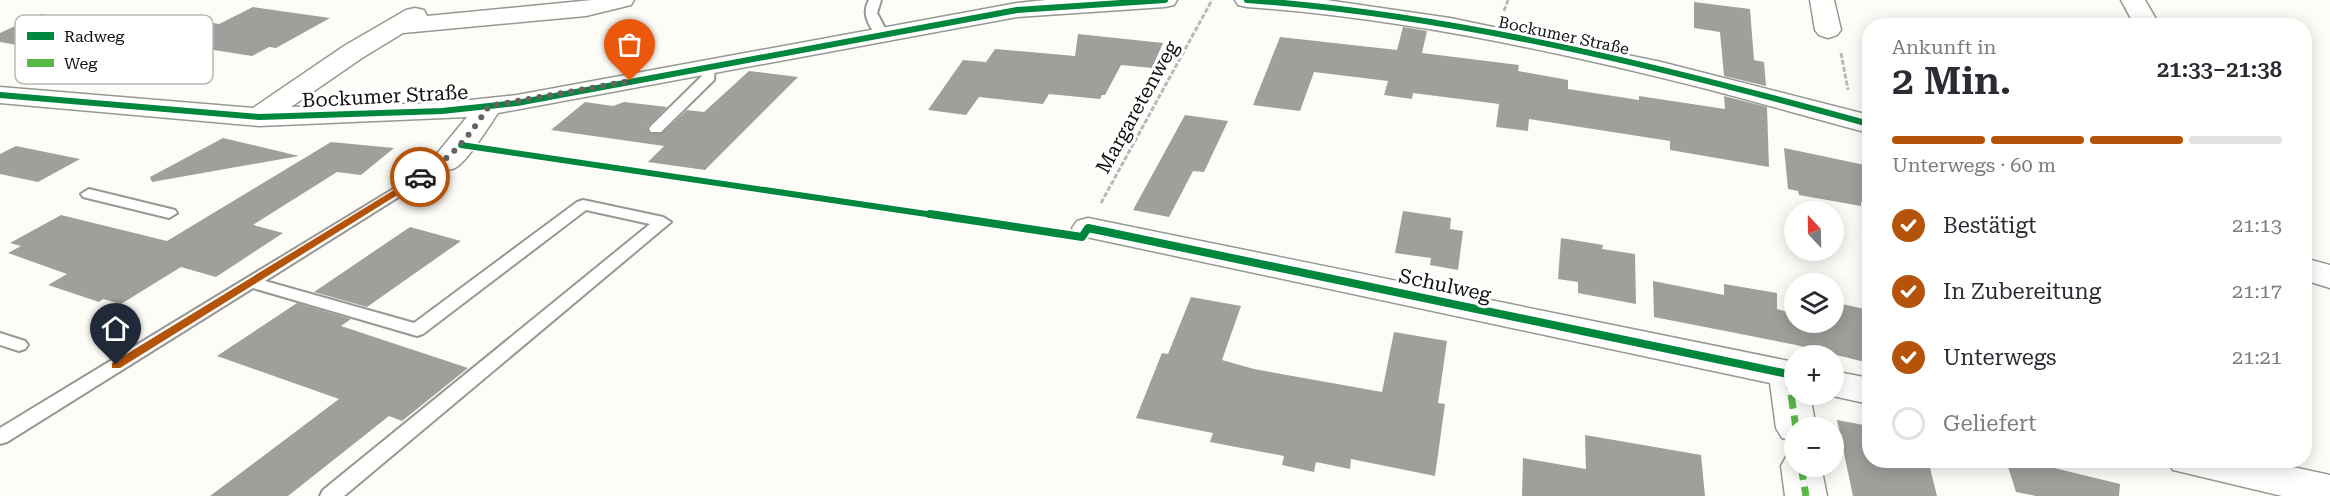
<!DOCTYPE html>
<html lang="de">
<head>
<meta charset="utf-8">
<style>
  body { margin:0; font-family:"Roboto Serif",serif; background:#f7f7f7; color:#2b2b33; height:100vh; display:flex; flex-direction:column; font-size:22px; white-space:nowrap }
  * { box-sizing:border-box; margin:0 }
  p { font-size:20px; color:#7c7c81 }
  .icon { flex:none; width:33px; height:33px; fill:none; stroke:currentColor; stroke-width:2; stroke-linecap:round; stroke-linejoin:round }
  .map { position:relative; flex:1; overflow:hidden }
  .panel { position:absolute; left:1862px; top:18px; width:450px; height:450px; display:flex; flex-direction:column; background:#fff; border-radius:24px; box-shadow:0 3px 15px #0003 }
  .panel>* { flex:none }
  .needle { width:39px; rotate:338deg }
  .controls { position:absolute; left:1784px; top:201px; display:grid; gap:12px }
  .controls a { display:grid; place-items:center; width:60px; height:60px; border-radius:50%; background:#fff; box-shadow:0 3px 15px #0003; font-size:30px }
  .pin { position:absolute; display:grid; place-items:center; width:51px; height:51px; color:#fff; margin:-62px -26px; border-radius:50% 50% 50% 0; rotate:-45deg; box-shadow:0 0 6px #0007 }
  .pin .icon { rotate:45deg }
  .courier { position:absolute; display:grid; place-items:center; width:60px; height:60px; margin:-30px; border:4px solid #b45309; border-radius:50%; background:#fff; color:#222; box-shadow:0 2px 8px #0007 }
  .head em { font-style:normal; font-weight:600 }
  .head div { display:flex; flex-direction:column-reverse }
  .head { display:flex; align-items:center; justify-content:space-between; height:102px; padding:0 30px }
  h1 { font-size:39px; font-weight:600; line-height:45px }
  .bar { display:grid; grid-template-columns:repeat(4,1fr); gap:9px 6px; align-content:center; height:72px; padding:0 30px }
  .bar i { height:8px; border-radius:4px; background:#e1e1e2 }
  .bar .active { background:#b45309 }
  .bar p { grid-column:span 4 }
  ol { padding:0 30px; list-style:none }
  li { display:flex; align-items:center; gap:18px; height:66px }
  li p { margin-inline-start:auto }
  li .icon { padding:6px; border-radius:50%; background:#b45309; color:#fff; stroke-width:4 }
  li:last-child { color:#7c7c81 }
  li i { width:33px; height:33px; border:3px solid #e1e1e2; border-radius:50% }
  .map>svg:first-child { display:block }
  .building { fill:#a19f9c }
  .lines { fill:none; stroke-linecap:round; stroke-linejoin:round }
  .service-casing { stroke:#979795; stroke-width:4 }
  .minor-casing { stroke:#979795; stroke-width:3 }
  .path { stroke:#b9b9b8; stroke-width:3; stroke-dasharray:5 2; stroke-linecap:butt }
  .service { fill:#fffffe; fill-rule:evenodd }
  .minor { fill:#fffffe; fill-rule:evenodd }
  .quiet { stroke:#58b947; stroke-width:7; stroke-dasharray:14 7; stroke-linecap:butt }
  .cycleway-far1-casing { stroke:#fff; stroke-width:9 }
  .cycleway-casing { stroke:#fff; stroke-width:12 }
  .cycleway-far1 { stroke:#00873e; stroke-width:6 }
  .cycleway { stroke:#00873e; stroke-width:8 }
  .route { fill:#b45309 }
  .done { stroke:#646362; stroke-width:6; stroke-dasharray:0 10.8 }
  .labels { text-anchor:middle; stroke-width:6; stroke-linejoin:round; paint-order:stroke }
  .far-street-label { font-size:16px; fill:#111; stroke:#fff }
  .street-label { font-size:20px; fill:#111; stroke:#fff }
  .key { fill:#fff; stroke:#b8b8b8; stroke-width:1.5 }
  .key-label { font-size:16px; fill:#111 }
</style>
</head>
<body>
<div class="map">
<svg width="2330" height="496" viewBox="0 0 2330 496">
  <rect width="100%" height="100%" fill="#fdfcf7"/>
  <path class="building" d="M1694,2l56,7 4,51 10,2 2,24 -42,-10 -4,-44 -26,-4z
    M253,7l77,11 -54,30 -7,-1 -17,9 -114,-18 41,-21 40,7z
    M41,14l32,6 7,-4 49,9 -60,29 -69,-12v-9z
    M1403,27l24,4 -5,22 97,12 -1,6 50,9v9l71,11v-4l86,13 -1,-13 43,11 2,60 -99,-17v-9l-141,-22 -1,12 -32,-4 3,-23 -86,-11 -1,6 -28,-4 4,-14 -74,-9 -14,39 -47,-6 27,-68 117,13z
    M1078,34l85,9 -11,25 -31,-3 -16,30h-3l-2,4 -51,-5 -6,10 -64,-7 -13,18 -38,-5 35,-50 23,2 9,-13 80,7z
    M749,71l49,6 -93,93 -57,-8 16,-16 -113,-16 34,-28 28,4 11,-4 43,5 -20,21 4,6h10l26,-24 17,2z
    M1185,115l43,6 -24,51 -11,-1 -24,46 -36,-7z
    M223,138l76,18 -147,26 -2,-5z
    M331,142l63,6 -33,27 -24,-3 -84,53 30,8 -67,44 -35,-10 -60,37 -18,-5 -4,3 -51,-17 19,-11 -59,-21 13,-7 -11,-3 51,-28 106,26z
    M16,146l64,13 -42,23 -38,-8v-20z
    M1784,148l81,17 4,38 -8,-1v4l-62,-11 -1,-4 -10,-2z
    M1403,211l48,7 -1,11 13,2 -5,39 -28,-5 1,-7 -36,-5z
    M410,227l51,14 -94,66 -53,-15z
    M1561,238l42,7 -1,4 33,5 1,50 -58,-11v-11l-20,-3z
    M1653,281l71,14v-11l53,9v16l17,5v8h30l9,3v-23l36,8v53l-73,-18 -142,-28z
    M1191,297l50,9 -19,54 32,9 128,23 12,-60 53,9 -9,62 7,1 -10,72 -84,-17 -1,10 -34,-7 -2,10 -32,-7 2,-9 -74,-14 3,-9 -77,-15 26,-65 6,1z
    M297,303l54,16 -10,7 127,42 -66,53 -13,-5 -101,80h-78l129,-97 -122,-43z
    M1837,420l32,6v34h59l9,36h-84z
    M1585,435l116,20 4,41h-183l1,-38 63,11z
    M2006,460l44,7 70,17 -1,12h-83l-20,-4z"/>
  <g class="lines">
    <defs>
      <path id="service" d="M869,0h12l-4,13 11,21 -1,3h-10c-8,-12 -16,-23 -8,-37z
        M708,62l7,4 -1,14 -53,52h-10l-2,-3 2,-3 51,-50 -1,-10z
        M446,157l7,4 -2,3 -186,117 149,42 163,-121 6,-2 80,17 8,5 -327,274h-24l3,-6 327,-266 -64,-14 -163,124 -6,2 -164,-48 -246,154 -7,2v-16z
        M89,189l86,21 2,3 -8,5 -86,-21 -2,-3z
        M0,333l25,8 3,4 -3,4 -6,2 -19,-6z"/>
      <path id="minor" d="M592,0h42l-3,5 -45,11 -183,17 -41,25 -71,49 151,-4 75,-8 500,-92 29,-3h131l-3,5 -9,2 -148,10 -519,96c-9,13 -31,49 -43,55 -7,3 -13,1 -20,-1l-4,-6 36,-44 -208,9 -259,-23v-16l253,21 91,-62 62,-36 9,-2 9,2 3,6z
        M1235,0h91l124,18 211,44 208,53v18c-54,-14 -108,-30 -162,-44 -151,-38 -305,-71 -460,-82l-9,-2z
        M1810,0h24l7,30 -4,5 -9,3 -9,-3 -4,-5z
        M2121,0h24l15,26h-25z
        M1088,218l706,144v32h16l6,34h-22v13l-12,-3 -6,-10 -6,-45 -693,-148 -5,-7 5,-7z
        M2304,258l26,7v23l-26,-8z
        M1833,371l36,7v26l-45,-10h9z
        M1794,453v13h27l6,30h-42l-4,-30 6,-11z
        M2167,460h93l70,15v21h-48l-109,-26z"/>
    </defs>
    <use href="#service" class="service-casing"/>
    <use href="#minor" class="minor-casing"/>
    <path class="path" d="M1504,11l4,-11
      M1841,53l7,37
      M1101,203l111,-203"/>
    <use href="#service" class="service"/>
    <use href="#minor" class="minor"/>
    <path class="quiet" d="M1788,374l8,54
      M1801,466l5,30"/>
    <defs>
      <path id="cycleway-far1" d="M1247,0c211,15 419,68 622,124
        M0,95l259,22 183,-6 75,-8 500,-93 148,-10
        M461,145l479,71"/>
      <path id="cycleway" d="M930,214l152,23 6,-9 700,146"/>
    </defs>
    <use href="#cycleway-far1" class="cycleway-far1-casing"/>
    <use href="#cycleway" class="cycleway-casing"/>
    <use href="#cycleway-far1" class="cycleway-far1"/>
    <use href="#cycleway" class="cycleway"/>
  </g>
  <path class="route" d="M420,174l3,1v4l-303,189h-8v-5z"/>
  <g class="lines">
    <path class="done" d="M420,177c35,-22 46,-37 69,-71l141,-25"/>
  </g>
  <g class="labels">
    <g class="far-street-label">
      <text transform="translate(1564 35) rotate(12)" y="6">Bockumer Straße</text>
    </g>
    <g class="street-label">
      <text transform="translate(385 96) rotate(-3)" y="7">Bockumer Straße</text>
      <text transform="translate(1137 107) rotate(-61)" y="7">Margaretenweg</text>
      <text transform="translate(1445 285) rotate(12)" y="7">Schulweg</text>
    </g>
  </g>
  <rect x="15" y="15" width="198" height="69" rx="9" class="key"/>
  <rect x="27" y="32" width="27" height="8" fill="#00873e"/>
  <rect x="27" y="59" width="27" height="8" fill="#58b947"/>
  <g class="key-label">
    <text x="64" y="42">Radweg</text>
    <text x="64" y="69">Weg</text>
  </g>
</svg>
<div class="controls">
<a><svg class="needle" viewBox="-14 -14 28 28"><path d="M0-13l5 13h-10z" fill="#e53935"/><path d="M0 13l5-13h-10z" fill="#7c7c81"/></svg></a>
<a><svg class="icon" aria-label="layers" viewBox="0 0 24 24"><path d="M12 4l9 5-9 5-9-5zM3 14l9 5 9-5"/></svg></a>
<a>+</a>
<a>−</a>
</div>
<div class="pin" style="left:630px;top:81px;background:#ea580c"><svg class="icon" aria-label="bag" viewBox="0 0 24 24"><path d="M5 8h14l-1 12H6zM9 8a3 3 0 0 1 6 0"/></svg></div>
<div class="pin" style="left:116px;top:365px;background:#1f2937"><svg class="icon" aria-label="home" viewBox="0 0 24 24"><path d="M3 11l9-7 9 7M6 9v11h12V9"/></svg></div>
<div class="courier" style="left:420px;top:177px"><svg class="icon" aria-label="car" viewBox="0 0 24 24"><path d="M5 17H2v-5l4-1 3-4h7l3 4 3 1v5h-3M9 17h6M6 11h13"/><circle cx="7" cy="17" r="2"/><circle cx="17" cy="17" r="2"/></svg></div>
<section class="panel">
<div class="head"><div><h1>2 Min.</h1><p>Ankunft in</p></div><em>21:33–21:38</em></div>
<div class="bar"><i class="active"></i><i class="active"></i><i class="active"></i><i></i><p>Unterwegs · 60 m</p></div>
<ol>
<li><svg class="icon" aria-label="check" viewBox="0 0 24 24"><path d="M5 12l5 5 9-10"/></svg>Bestätigt<p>21:13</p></li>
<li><svg class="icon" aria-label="check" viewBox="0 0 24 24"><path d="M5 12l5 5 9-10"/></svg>In Zubereitung<p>21:17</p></li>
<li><svg class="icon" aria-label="check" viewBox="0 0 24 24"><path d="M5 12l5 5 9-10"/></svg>Unterwegs<p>21:21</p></li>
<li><i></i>Geliefert</li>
</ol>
</section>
</div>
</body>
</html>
